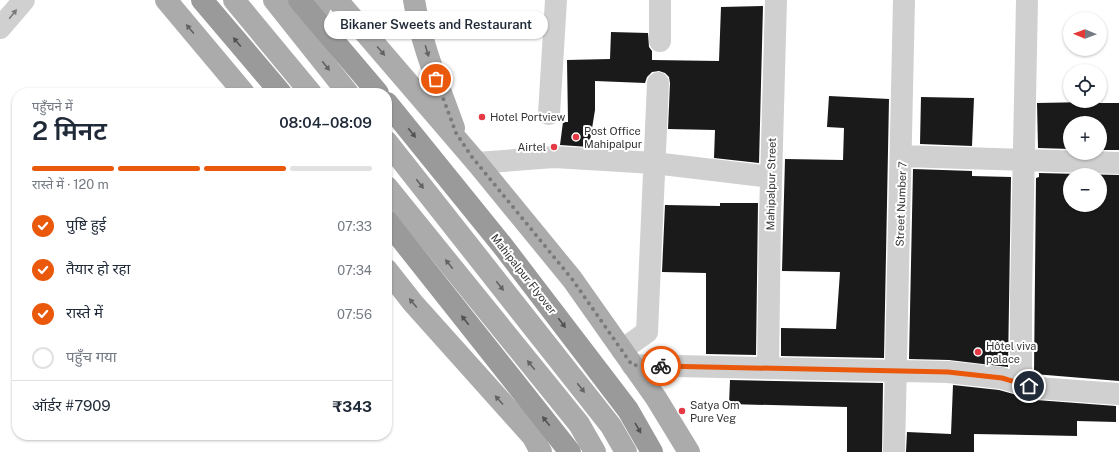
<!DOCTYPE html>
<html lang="hi">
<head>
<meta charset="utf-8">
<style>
  body { margin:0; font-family:"Public Sans","Noto Sans Devanagari",sans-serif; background:#f6f6f7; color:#1f2937; height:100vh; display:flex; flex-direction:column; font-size:15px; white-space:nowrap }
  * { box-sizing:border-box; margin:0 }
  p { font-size:13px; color:#747a83 }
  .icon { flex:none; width:22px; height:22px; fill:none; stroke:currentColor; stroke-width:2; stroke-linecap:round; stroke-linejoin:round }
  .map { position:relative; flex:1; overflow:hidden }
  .panel { position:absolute; left:12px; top:88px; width:380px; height:352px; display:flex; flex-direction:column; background:#fff; border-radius:16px; box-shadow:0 1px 3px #0004 }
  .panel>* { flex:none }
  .needle { width:26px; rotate:271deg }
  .controls { position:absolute; left:1063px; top:12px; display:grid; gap:8px }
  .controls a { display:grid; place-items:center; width:44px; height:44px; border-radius:50%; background:#fff; box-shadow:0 1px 3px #0004; font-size:20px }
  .pin { position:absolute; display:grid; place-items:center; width:34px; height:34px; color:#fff; margin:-17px; border:2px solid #fff; border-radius:50%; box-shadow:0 1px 4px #0007 }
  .courier { position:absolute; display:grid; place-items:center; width:40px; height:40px; margin:-20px; border:3px solid #ea580c; border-radius:50%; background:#fff; color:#222; box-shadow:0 1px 5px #0007 }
  .bubble { position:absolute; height:28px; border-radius:14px; background:#fff; box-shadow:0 1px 3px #0004; font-size:13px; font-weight:600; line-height:28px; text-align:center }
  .overview em { font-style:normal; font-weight:600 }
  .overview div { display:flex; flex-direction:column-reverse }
  .overview { display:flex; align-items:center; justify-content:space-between; height:68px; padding:0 20px }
  h1 { font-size:26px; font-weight:600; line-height:30px }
  .bar { display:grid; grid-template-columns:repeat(4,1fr); gap:6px 4px; align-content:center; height:48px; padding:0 20px }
  .bar i { height:5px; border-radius:3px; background:#e0e1e3 }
  .bar .on { background:#ea580c }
  .bar p { grid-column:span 4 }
  .line { display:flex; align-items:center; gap:10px; padding:0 20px; border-top:1px solid #e0e1e3 }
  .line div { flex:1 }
  ol { padding:0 20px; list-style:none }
  li { display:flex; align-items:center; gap:12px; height:44px }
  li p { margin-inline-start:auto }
  li .icon { padding:4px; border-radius:50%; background:#ea580c; color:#fff; stroke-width:4 }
  li:last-child { color:#747a83 }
  li i { width:22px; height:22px; border:2px solid #e0e1e3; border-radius:50% }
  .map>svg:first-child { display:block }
  .building { fill:#1a1a1a; fill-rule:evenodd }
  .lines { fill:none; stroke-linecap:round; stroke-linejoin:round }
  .minor { stroke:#d0d0d0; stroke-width:22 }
  .major { stroke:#ababab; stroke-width:22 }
  .highway { stroke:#9a9a9a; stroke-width:22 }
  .highway-bridge { stroke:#9a9a9a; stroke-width:22 }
  .oneway { fill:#7a7a7a }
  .oneway2 { fill:#636363 }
  .oneway3 { fill:#525252 }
  .done { stroke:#7a7a7a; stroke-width:4; stroke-dasharray:0 7.2 }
  .route { stroke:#ea580c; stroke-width:5 }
  .poi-dot { fill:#e63946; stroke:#fff; stroke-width:1.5 }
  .labels { text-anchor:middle; stroke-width:4; stroke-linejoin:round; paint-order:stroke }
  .poi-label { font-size:11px; fill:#333; stroke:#fff; text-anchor:start }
  .street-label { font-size:11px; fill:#333; stroke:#fff }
</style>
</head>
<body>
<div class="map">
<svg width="1119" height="452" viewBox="0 0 1119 452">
  <rect width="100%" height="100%" fill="#fff"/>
  <path class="building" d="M763,6l-4,157 -45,-5 1,-28 -47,-1 2,-46 -1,-6 -4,-4 -6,-2 -7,1 -5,5 -2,6 -50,-2v29l-6,37 -29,-2 3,-23h5l-1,-62 43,-1 1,-27 37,1 1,14 3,4v9l67,1 2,-54z
    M829,96l60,3 -5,259 -103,-2v-28l55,1 4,-57 -58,-1 3,-112 58,1 1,-32 -17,-1z
    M921,97l53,1 -2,48 -52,-2z
    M1089,102v1h30v47h-19v-27h-30v26l-32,-1 -1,-45z
    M913,169l59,2v5l39,1 -3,190 -59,-7 -40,-1z
    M1039,173l80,2v206l-85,-7 2,-196 3,-1zM1070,175h30v30h-30z
    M720,203h38l-2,152 -50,-1v-81l-44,-1 3,-67 55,1z
    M730,380l153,3 -1,69h-35v-45l-118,-3z
    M953,385l46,5 37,10 80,6v16l-39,-1v15l-103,-2v18h-68l1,-20 44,2z"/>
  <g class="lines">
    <path class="minor" d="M660,0v41
      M0,28l24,-28
      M549,114l7,-114
      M902,156l217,7
      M477,163l77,-6 100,6 117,14
      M622,350l25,-18 11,-249
      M632,365l316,7 53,6 36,10 82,6
      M768,368l2,-151 6,-217
      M1021,384v-87l6,-297
      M894,452l10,-452"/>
    <path class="major" d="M166,0l78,93
      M234,0l77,93
      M274,0l74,93
      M337,0l140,163 95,116 84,119 33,54
      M414,0c7,44 25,86 40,128
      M307,33l16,-33
      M387,142l224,284 15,26
      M387,187l192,237 16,28
      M387,270l26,33 120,134 8,15"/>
    <path class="highway" d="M387,103l115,142 126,165 24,42
      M387,221l183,231"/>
    <path class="highway-bridge" d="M202,0l79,93
      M299,0l79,93"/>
  </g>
  <defs><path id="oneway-solid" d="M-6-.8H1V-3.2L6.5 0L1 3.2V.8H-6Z"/></defs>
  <use class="oneway" href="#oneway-solid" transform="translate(13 14) rotate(-51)"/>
  <g class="oneway2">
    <use href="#oneway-solid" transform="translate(190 29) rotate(-130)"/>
    <use href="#oneway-solid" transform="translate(381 51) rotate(49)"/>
    <use href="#oneway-solid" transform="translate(427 51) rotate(73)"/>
    <use href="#oneway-solid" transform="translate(326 66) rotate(52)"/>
    <use href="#oneway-solid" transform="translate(420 184) rotate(52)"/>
    <use href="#oneway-solid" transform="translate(449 264) rotate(-129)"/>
    <use href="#oneway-solid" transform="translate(500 286) rotate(52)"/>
    <use href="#oneway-solid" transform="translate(413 303) rotate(-130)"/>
    <use href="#oneway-solid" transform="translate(531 365) rotate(-129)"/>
    <use href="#oneway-solid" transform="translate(581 388) rotate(52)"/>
    <use href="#oneway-solid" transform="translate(499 400) rotate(-132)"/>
  </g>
  <g class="oneway3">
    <use href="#oneway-solid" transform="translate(237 42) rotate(-130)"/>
    <use href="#oneway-solid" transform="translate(412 133) rotate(51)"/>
    <use href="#oneway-solid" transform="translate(465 320) rotate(-128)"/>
    <use href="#oneway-solid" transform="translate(562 323) rotate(53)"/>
    <use href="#oneway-solid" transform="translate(546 421) rotate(-128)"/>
    <use href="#oneway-solid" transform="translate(638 428) rotate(60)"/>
  </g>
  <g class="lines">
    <path class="done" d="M436,79l20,54 16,24 100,122 60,86 29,1"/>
    <path class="route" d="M661,366l287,6 54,6 27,8"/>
  </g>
  <g class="poi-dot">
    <circle cx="482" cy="117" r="4"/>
    <circle cx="576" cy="137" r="4"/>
    <circle cx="554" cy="147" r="4"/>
    <circle cx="978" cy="352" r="4"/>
    <circle cx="682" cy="411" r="4"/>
  </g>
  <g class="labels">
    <g class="poi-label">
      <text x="490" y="121">Hotel Portview</text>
      <text x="584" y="135">Post Office<tspan x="584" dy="13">Mahipalpur</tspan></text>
      <text x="546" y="151" text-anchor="end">Airtel</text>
      <text x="986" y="350">Hôtel viva<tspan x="986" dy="13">palace</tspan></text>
      <text x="690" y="409">Satya Om<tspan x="690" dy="13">Pure Veg</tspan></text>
    </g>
    <g class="street-label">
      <text transform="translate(771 184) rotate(-89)" y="4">Mahipalpur Street</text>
      <text transform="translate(901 204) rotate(-88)" y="4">Street Number 7</text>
      <text transform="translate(524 274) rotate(52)" y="4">Mahipalpur Flyover</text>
    </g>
  </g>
</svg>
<div class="controls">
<a><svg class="needle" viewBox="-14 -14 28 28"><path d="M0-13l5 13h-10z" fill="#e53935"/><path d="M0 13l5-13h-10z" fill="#747a83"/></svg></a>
<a><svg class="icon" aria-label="locate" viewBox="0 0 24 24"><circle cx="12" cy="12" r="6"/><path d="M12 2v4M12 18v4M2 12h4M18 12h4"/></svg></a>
<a>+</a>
<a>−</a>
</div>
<div class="pin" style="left:436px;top:79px;background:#ea580c"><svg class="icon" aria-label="bag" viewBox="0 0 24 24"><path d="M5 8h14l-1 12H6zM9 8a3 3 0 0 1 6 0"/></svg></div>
<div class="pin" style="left:1029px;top:386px;background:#1f2937"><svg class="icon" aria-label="home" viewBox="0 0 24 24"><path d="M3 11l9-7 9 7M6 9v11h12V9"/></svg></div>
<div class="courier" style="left:661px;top:366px"><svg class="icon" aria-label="bike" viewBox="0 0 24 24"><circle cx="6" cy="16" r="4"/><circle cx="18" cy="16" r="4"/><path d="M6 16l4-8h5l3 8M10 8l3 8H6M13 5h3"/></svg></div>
<div class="bubble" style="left:324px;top:11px;width:224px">Bikaner Sweets and Restaurant</div>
<section class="panel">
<div class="overview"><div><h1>2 मिनट</h1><p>पहुँचने में</p></div><em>08:04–08:09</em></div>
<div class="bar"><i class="on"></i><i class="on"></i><i class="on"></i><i></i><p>रास्ते में · 120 m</p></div>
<ol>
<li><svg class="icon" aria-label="check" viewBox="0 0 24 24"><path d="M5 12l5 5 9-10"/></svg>पुष्टि हुई<p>07:33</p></li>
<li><svg class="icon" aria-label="check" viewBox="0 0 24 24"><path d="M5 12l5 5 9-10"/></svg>तैयार हो रहा<p>07:34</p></li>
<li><svg class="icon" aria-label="check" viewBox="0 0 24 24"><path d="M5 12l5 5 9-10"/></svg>रास्ते में<p>07:56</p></li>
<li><i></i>पहुँच गया</li>
</ol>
<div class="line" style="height:52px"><div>ऑर्डर #7909</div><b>₹343</b></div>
</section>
</div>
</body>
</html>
